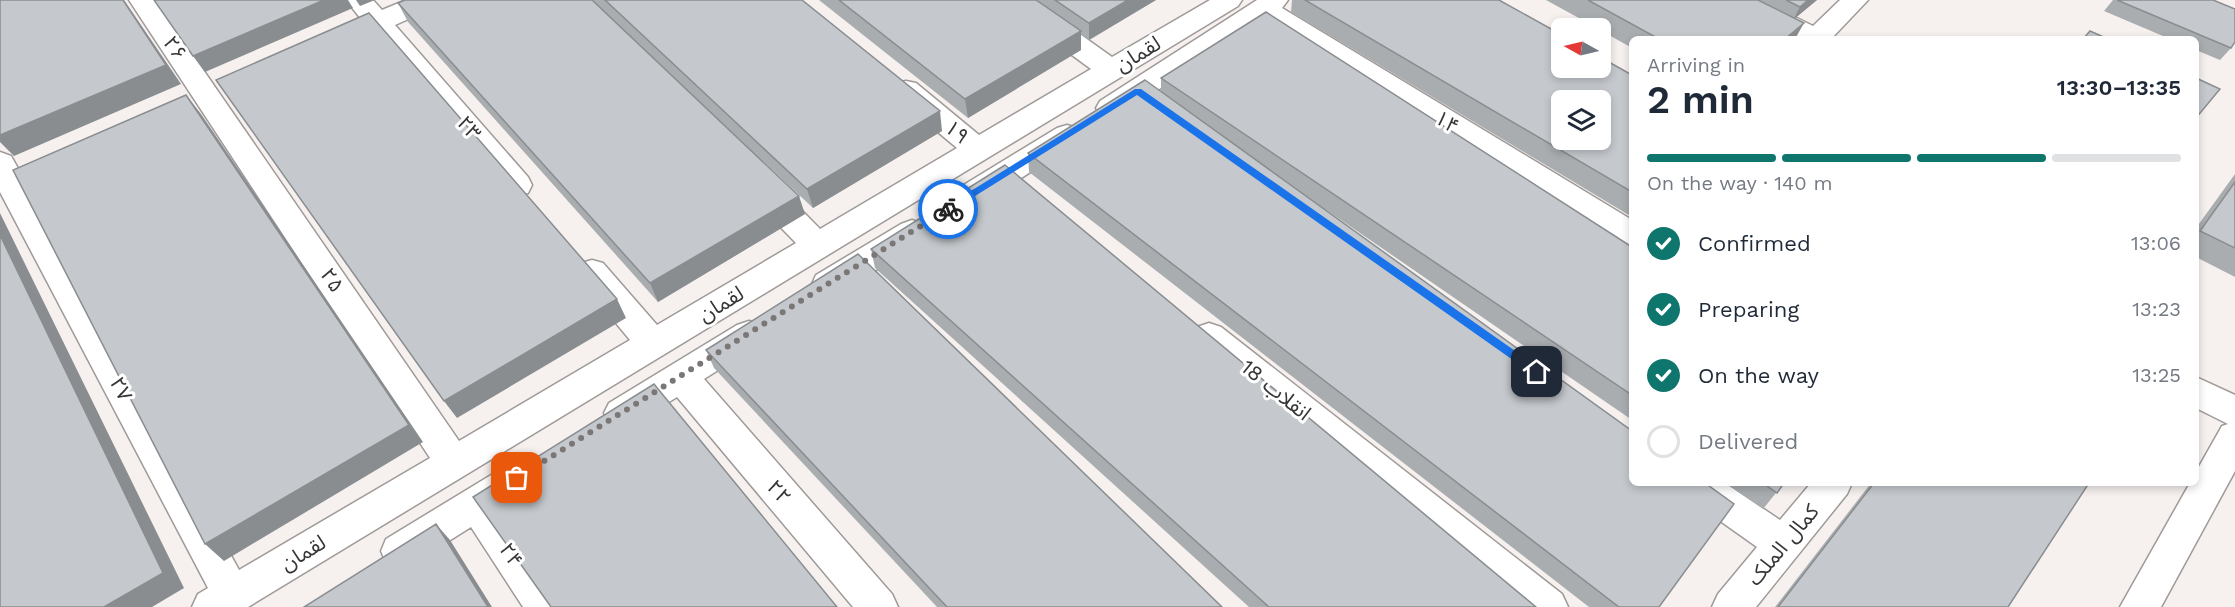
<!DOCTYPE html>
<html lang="en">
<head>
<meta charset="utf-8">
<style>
  body { margin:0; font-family:"Work Sans","Noto Sans Arabic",sans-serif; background:#f2f2f3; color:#1f2937; height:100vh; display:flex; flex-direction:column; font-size:22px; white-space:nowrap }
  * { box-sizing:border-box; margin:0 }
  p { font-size:20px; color:#747a83 }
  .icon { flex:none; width:33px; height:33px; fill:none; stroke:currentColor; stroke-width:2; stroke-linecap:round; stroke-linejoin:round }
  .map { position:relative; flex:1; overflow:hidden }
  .panel { position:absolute; left:1629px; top:36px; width:570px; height:450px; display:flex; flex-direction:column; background:#fff; border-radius:9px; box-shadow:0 3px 9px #0003 }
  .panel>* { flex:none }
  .needle { width:39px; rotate:278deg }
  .tools { position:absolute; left:1551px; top:18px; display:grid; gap:12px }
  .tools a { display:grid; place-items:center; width:60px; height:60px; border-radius:9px; background:#fff; box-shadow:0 3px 9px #0003; font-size:30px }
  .pin { position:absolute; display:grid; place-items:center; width:51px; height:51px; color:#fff; margin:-26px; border-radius:12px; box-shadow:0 3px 9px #0006 }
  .courier { position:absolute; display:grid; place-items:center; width:60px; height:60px; margin:-30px; border:4px solid #1a73e8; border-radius:50%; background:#fff; color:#222; box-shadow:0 2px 8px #0007 }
  .summary em { font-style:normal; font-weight:600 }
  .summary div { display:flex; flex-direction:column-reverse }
  .summary { display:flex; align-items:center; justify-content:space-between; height:102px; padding:0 18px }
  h1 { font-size:39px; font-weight:600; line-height:45px }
  .bar { display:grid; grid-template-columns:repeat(4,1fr); gap:9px 6px; align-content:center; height:72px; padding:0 18px }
  .bar i { height:8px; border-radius:4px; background:#e0e1e3 }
  .bar .current { background:#0f766e }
  .bar p { grid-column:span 4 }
  ol { padding:0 18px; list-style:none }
  li { display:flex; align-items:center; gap:18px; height:66px }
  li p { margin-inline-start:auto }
  li .icon { padding:6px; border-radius:50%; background:#0f766e; color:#fff; stroke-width:4 }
  li:last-child { color:#747a83 }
  li i { width:33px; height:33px; border:3px solid #e0e1e3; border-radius:50% }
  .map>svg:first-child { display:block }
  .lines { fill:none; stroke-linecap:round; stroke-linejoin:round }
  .minor-casing { stroke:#9f9a98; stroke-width:3 }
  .minor { fill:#fff; fill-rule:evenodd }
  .wall { fill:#a9adb0 }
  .shaded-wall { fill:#8a8d90 }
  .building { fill:#c5c9cd; stroke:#8a8d90; stroke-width:1.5; fill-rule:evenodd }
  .route { fill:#1a73e8 }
  .done { stroke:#7a7776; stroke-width:6; stroke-dasharray:0 10.8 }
  .labels { text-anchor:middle; stroke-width:6; stroke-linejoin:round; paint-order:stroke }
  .street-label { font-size:21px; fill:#373535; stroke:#fff }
</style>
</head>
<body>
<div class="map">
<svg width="2235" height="607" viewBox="0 0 2235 607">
  <rect width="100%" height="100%" fill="#f6f1ef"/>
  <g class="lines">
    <defs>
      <path id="minor" d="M129,0h26l304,441 171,-101 -49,-59 -5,-9 5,-9 11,-3 11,3 54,62 139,-82 -45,-46 -4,-8 4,-8 11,-3 11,3 47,48 137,-81 -61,-51 -4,-7 4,-7 10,-2 10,2 63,52 112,-66 -86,-63 -4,-6h31l80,57 98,-57h32l-4,6 -990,601h-56l6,-13 10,-6 -208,-396v-40l11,4 4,7 224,407 191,-112z
        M346,0h27l9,10 24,-10h36l-4,6 -43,19 133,152 4,8 -4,8 -11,3 -11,-3 -132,-159 -37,15 -10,-3 -4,-6 4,-6 34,-15z
        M1257,0h31l-6,8 350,212v27l-11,-4 -358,-223 -143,95 -10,3 -10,-3 -4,-7 4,-7z
        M1726,0h34l53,26 27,-26h28l-37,39h-35l-66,-33z
        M1067,125l10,3 5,7 -5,7 -93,60 -11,3 -11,-3 -4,-8 4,-8 95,-58z
        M912,220l11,4 5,8 -5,8 -83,53 -12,3 -12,-3 -4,-9 4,-9 85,-51z
        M749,321l12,4 5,9 -5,9 -57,36 188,215 6,13h-45l-176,-210 -42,26 -13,5 -13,-5 -5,-10 5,-10 128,-78z
        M1209,323l12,4 341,267 6,13h-50l-321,-262 -5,-9 5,-9z
        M2196,377l39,18v76l-74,136h-41l70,-124h6v-11l26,-46 6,-2 -32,-16z
        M514,464l13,5 5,11 -5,11 -26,17 58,86 6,13h-42l-52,-80 -57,36 -14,5 -14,-5 -5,-12 5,-12 115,-70z
        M1677,483h48l55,37 31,-37h41l-5,11 -91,113h-44l6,-13 39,-47 -75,-53z"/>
    </defs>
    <use href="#minor" class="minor-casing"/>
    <use href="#minor" class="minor"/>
  </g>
  <path class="wall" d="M592,0h210l140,131 -129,77z
    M819,0h337l-67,40 -8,-6v16l-113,68z
    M1292,0h207l133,75v142l-341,-205z
    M1546,0h271l-22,18v21h-163v9l-32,-18v-2h-3z
    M2113,0h100l18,48 -11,12 -24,-10v-11h-26l-66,-28z
    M398,3l407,211 -147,88 -250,-280z
    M1161,78l471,169v173l-307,-211 334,398h-70l-560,-435 -1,-19 133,-62z
    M2235,174v103l-39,-20v-29z
    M871,249l665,358h-287l-374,-339z
    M706,350l516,257h-285l-223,-239z
    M1725,483h59l-21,26z
    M1871,483h218l-81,124h-233z"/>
  <path class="shaded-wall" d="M123,0h1l57,84 -167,72 -14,-14v-7z
    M324,0h24l5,8 -148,64 -12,-16z
    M356,0h19l-15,6z
    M1128,0h28l-67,40v-17z
    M1808,0h9l-24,20 7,-13z
    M1804,23l-9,16h-10z
    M1081,31v19l-113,68 -3,-19z
    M186,95l15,19 222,328 -199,119 -19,-17z
    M940,111l2,20 -129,77 -6,-19z
    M799,196l6,18 -147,88 -8,-19z
    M0,213l184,375 -32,19h-48l-104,-372z
    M617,299l9,19 -169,100 -13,-17z
    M436,524l14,16 42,67h-4z"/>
  <path class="building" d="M0,0h123l43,65 -166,70z
    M154,0h170l-131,56z
    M405,0h187l207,196 -149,87 -252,-280z
    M605,0h197l138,111 -133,78z
    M839,0h197l45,31 -116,68z
    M1055,0h73l-39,23z
    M1305,0h194l63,35v33h38v-11l32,18v117zM1562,100h38v40h-38z
    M1588,0h170l46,23 -19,16h-126z
    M1786,0h22l-8,7z
    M2117,0h96l22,9v33l-4,6z
    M1266,12l366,235v148l-471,-317z
    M369,13l248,286 -173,102 -228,-321z
    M2090,31l18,8h-25z
    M2196,78l24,11 -24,29z
    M1145,80l487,351v52h73l29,21 -75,103h-40l-591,-454z
    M186,95l223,330 -204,119 -192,-374z
    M1005,165l531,442h-267l-398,-358z
    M2235,182v66l-35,-17z
    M0,235l163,338 -59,34h-104z
    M858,254l364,353h-275l-241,-257z
    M654,384l183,223h-286l-78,-110z
    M1763,483h21l-7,10z
    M1874,483h215l-81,124h-230z
    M436,524l52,83h-184z"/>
  <path class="route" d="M1135,89h6l400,280v6h-7l-397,-280 -186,116h-6v-4z"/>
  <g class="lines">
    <path class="done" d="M517,478l431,-269"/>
  </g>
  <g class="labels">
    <g class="street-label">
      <text transform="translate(175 48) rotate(55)" y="7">۲۶</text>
      <text transform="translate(1138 54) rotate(-31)" y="7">لقمان</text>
      <text transform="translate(1447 122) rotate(32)" y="7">۱۴</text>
      <text transform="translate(469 128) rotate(50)" y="7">۲۳</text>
      <text transform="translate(957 132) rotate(40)" y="7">۱۹</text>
      <text transform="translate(332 280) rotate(56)" y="7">۲۵</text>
      <text transform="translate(721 304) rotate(-31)" y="7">لقمان</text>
      <text transform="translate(121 389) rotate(62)" y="7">۲۷</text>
      <text transform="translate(1276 390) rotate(39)" y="7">انقلاب 18</text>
      <text transform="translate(779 492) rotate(49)" y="7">۲۲</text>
      <text transform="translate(1783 545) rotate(-50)" y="7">کمال الملک</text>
      <text transform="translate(303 553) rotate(-31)" y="7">لقمان</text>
      <text transform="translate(511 555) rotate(57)" y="7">۲۴</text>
    </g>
  </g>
</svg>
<div class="tools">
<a><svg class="needle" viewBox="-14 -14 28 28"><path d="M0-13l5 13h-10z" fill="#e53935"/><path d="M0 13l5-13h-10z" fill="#747a83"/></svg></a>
<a><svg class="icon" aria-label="layers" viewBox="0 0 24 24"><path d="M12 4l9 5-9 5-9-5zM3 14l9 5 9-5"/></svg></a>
</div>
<div class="pin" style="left:517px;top:478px;background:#ea580c"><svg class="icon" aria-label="bag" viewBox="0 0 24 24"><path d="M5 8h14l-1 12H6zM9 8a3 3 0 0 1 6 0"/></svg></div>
<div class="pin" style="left:1537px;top:372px;background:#1f2937"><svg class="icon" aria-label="home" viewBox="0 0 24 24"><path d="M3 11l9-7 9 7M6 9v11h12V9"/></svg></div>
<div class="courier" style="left:948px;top:209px"><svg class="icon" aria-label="bike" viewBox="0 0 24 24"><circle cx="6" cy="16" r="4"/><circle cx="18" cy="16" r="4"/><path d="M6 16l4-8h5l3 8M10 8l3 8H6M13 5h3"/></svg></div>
<section class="panel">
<div class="summary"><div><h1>2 min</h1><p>Arriving in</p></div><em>13:30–13:35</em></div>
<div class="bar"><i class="current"></i><i class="current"></i><i class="current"></i><i></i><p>On the way · 140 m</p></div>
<ol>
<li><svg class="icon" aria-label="check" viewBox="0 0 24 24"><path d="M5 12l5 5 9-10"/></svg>Confirmed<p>13:06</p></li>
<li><svg class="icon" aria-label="check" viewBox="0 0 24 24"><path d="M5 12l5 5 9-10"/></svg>Preparing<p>13:23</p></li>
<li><svg class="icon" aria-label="check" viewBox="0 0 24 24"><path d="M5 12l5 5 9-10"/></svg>On the way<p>13:25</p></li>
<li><i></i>Delivered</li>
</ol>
</section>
</div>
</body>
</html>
